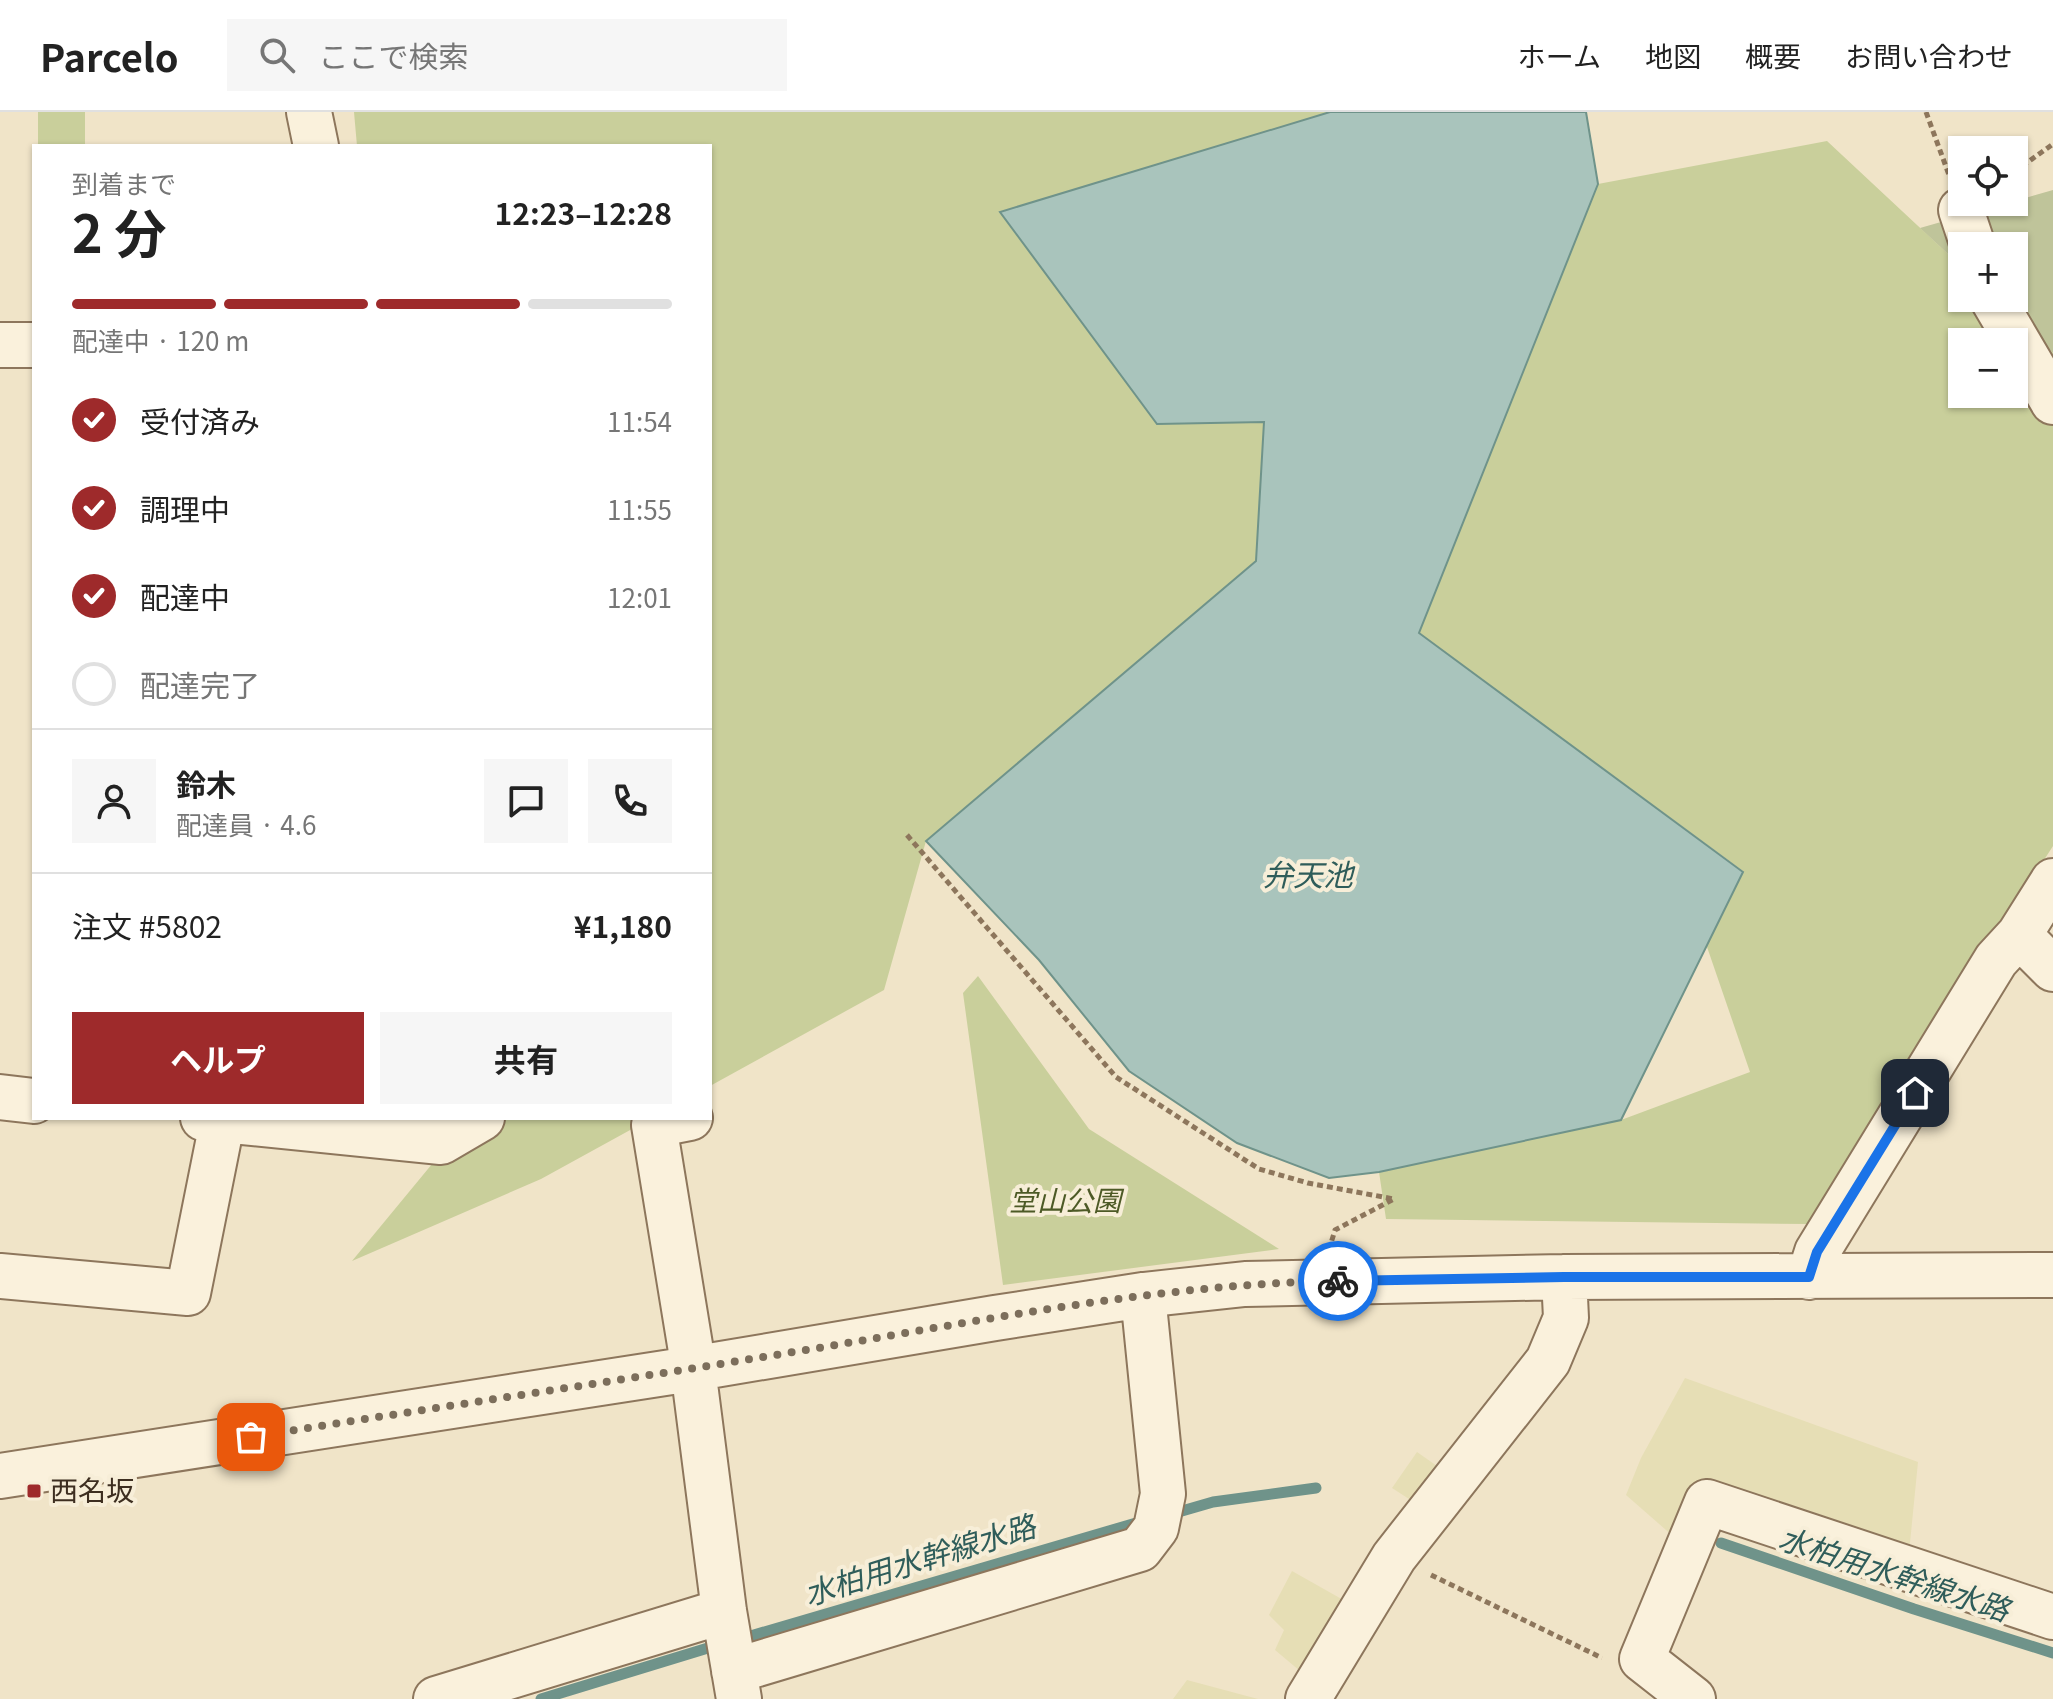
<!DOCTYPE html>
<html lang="ja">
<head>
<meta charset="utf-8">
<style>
  body { margin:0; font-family:Georgia,"Noto Sans JP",serif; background:#f6f6f6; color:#222; height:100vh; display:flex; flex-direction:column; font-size:30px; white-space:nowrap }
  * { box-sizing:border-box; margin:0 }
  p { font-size:26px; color:#767676 }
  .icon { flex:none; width:44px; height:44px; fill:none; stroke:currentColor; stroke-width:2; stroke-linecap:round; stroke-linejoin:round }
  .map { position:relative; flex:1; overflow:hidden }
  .sheet { position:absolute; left:32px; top:32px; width:680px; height:976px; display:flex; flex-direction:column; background:#fff; border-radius:0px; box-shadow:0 2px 6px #0004 }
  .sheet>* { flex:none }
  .buttons { position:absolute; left:1948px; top:24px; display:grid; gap:16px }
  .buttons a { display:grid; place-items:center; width:80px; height:80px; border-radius:0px; background:#fff; box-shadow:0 2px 6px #0004; font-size:40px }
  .pin { position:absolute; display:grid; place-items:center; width:68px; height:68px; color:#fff; margin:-34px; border-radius:16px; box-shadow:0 4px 12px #0006 }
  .courier { position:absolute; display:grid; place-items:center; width:80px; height:80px; margin:-40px; border:6px solid #1a73e8; border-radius:50%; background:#fff; color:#222; box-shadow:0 2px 10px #0007 }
  .overview em { font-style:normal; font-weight:700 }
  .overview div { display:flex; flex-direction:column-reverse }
  .overview { display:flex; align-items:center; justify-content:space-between; height:136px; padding:0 40px }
  h1 { font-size:52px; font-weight:700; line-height:60px }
  .bar { display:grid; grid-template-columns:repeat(4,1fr); gap:12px 8px; align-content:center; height:96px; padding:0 40px }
  .bar i { height:10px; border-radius:6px; background:#e0e0e0 }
  .bar .on { background:#9e2a2b }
  .bar p { grid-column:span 4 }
  .line { display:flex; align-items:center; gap:20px; padding:0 40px; border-top:2px solid #e0e0e0 }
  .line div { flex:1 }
  .round { display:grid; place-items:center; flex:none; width:84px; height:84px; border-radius:0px; background:#f6f6f6 }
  ol { padding:0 40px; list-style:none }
  li { display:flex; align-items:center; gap:24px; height:88px }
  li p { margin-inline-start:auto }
  li .icon { padding:8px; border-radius:50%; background:#9e2a2b; color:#fff; stroke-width:4 }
  li:last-child { color:#767676 }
  li i { width:44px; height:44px; border:4px solid #e0e0e0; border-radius:50% }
  .cta { display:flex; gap:16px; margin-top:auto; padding:16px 40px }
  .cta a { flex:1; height:92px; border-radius:0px; background:#9e2a2b; color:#fff; font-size:32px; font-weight:700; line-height:92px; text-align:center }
  .cta a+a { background:#f6f6f6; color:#222 }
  header { display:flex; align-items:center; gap:48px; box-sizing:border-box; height:112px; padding:0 40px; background:#fff; border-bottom:2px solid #e0e0e0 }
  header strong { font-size:38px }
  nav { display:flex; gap:44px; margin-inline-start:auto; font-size:28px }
  .search { width:560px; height:72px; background:#f6f6f6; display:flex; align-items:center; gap:20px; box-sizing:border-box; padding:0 28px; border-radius:0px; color:#767676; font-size:30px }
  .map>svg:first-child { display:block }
  .farmland { fill:#e6deb5 }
  .green { fill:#c9cf9b; fill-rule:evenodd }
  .cemetery { fill:#bfc49a }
  .water { fill:#a9c4bc; stroke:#6f938a; stroke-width:2 }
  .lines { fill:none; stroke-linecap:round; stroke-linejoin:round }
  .stream { stroke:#6f938a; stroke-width:11 }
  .minor-casing { stroke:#8d765c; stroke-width:48 }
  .path { stroke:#8d765c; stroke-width:5; stroke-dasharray:6 4; stroke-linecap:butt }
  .minor { stroke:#faf1dc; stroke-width:44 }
  .done { stroke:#7c6e5b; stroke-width:8; stroke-dasharray:0 14.4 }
  .route { stroke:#1a73e8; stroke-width:10 }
  .poi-dot { fill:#9e2a2b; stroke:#f7eed8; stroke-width:3 }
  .labels { text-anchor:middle; stroke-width:8; stroke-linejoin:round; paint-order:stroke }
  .park-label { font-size:28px; font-style:italic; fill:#4d5a26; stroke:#f7eed8 }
  .poi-label { font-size:28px; fill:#3d2e20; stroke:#f7eed8; text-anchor:start }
  .water-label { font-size:30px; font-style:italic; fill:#2f5d5a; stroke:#f7eed8 }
</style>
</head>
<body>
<header>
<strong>Parcelo</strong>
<div class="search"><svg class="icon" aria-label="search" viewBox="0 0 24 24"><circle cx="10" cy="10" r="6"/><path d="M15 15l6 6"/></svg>ここで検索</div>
<nav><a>ホーム</a><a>地図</a><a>概要</a><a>お問い合わせ</a></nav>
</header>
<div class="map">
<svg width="2053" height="1587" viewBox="0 0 2053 1587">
  <rect width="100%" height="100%" fill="#f0e4c8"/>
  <path class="farmland" d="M1685,1266l233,84 -9,91 -209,-67 -26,51 -48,-42 15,-37z
    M1417,1340l30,21 -24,35 -31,-20z
    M1292,1459l62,35 -54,65 -25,-21 9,-20 -15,-15z
    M1187,1568l71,19h-85z"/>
  <path class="green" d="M38,0h47v34h-47z
    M354,0h976l-330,100 264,210 -8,139 -330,280 -42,149 -174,96v-940h-353z
    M1827,29l135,126v31h33l58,55v493l-245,378 -422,-5 -7,-47 242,-52 129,-48 -44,-128 37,-73 -325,-238 180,-449zM1962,230h52v52h-52z
    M978,864l111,153 190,120 -276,36 -40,-292z
    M470,1006h182l-111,61 -189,82z"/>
  <path class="cemetery" d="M2053,78v163l-58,-55h19v-52h-52v21l-42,-39z"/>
  <path class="water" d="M1330,0h256l12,72 -179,449 324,239 -122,248 -242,52 -50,6 -92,-35 -108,-72 -90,-111 -113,-119 330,-280 8,-139 -107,2 -157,-212z"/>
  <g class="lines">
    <path class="stream" d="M1168,1403l45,-13 103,-14
      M1721,1431l193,66 139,44
      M737,1528l406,-119
      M541,1587l180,-55"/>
    <defs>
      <path id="minor" d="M309,0l7,34
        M1961,98l12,36
        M1992,186l61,104
        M0,233h34
        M2019,823l34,34
        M0,985l34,4
        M203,1006l238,24 41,-24
        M690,1006l-36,7 36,220 34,266 15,88
        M0,1164l188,17 35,-175
        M1809,1165l8,-25 179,-292 23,-25 34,-54
        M0,1364l691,-107 304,-51 148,-23 102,-11 319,-7 489,-2
        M734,1559l406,-122 16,-21 7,-34 -20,-199
        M436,1587l288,-88
        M1308,1587l86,-142 154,-196 18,-43 -2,-41
        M1693,1587l-51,-40 65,-157 346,115"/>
    </defs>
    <use href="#minor" class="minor-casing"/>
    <path class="path" d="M1926,0l23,63
      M2014,60l39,-28
      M907,723l209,242 143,92 49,14 86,16 -59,31 -4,13
      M1431,1463l171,83"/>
    <use href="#minor" class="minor"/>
  </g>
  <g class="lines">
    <path class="done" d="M251,1325c187,-30 374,-57 561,-88 174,-29 348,-65 526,-68"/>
    <path class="route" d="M1338,1169l226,-4h245l8,-25 98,-159"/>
  </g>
  <rect class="poi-dot" x="26" y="1371" width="16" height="16" rx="4"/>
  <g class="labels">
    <g class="park-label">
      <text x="1065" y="1099">堂山公園</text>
    </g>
    <g class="poi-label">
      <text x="50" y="1389">西名坂</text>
    </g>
    <g class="water-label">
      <text x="1308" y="774">弁天池</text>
      <text transform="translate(920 1449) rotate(-17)" y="10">水柏用水幹線水路</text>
      <text transform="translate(1894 1463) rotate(18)" y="10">水柏用水幹線水路</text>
    </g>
  </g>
</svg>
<div class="buttons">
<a><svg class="icon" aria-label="locate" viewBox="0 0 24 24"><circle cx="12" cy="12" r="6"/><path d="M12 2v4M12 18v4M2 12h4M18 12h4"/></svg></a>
<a>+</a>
<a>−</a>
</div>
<div class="pin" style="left:251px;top:1325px;background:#ea580c"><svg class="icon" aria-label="bag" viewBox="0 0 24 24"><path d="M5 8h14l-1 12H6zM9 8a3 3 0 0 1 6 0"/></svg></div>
<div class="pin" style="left:1915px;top:981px;background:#1f2937"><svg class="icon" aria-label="home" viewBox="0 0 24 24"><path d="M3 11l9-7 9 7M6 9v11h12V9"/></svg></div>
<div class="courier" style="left:1338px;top:1169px"><svg class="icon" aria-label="bike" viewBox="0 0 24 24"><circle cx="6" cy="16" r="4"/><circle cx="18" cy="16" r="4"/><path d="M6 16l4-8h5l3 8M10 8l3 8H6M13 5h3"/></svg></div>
<section class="sheet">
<div class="overview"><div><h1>2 分</h1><p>到着まで</p></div><em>12:23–12:28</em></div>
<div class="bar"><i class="on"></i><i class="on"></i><i class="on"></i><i></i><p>配達中 · 120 m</p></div>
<ol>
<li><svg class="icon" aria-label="check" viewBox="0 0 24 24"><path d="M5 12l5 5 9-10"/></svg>受付済み<p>11:54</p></li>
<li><svg class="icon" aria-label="check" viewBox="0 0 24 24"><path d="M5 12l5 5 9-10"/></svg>調理中<p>11:55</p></li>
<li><svg class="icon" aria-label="check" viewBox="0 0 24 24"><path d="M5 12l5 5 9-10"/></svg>配達中<p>12:01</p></li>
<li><i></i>配達完了</li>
</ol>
<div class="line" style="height:144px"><a class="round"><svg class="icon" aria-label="person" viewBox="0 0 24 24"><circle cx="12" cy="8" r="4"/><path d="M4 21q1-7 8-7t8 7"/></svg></a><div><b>鈴木</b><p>配達員 · 4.6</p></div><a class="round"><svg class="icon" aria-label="chat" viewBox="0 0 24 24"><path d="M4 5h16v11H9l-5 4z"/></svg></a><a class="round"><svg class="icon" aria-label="phone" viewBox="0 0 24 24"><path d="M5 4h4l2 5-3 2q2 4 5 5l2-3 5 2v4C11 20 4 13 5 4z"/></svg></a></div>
<div class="line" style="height:104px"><div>注文 #5802</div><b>¥1,180</b></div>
<div class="cta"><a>ヘルプ</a><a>共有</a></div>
</section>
</div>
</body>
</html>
